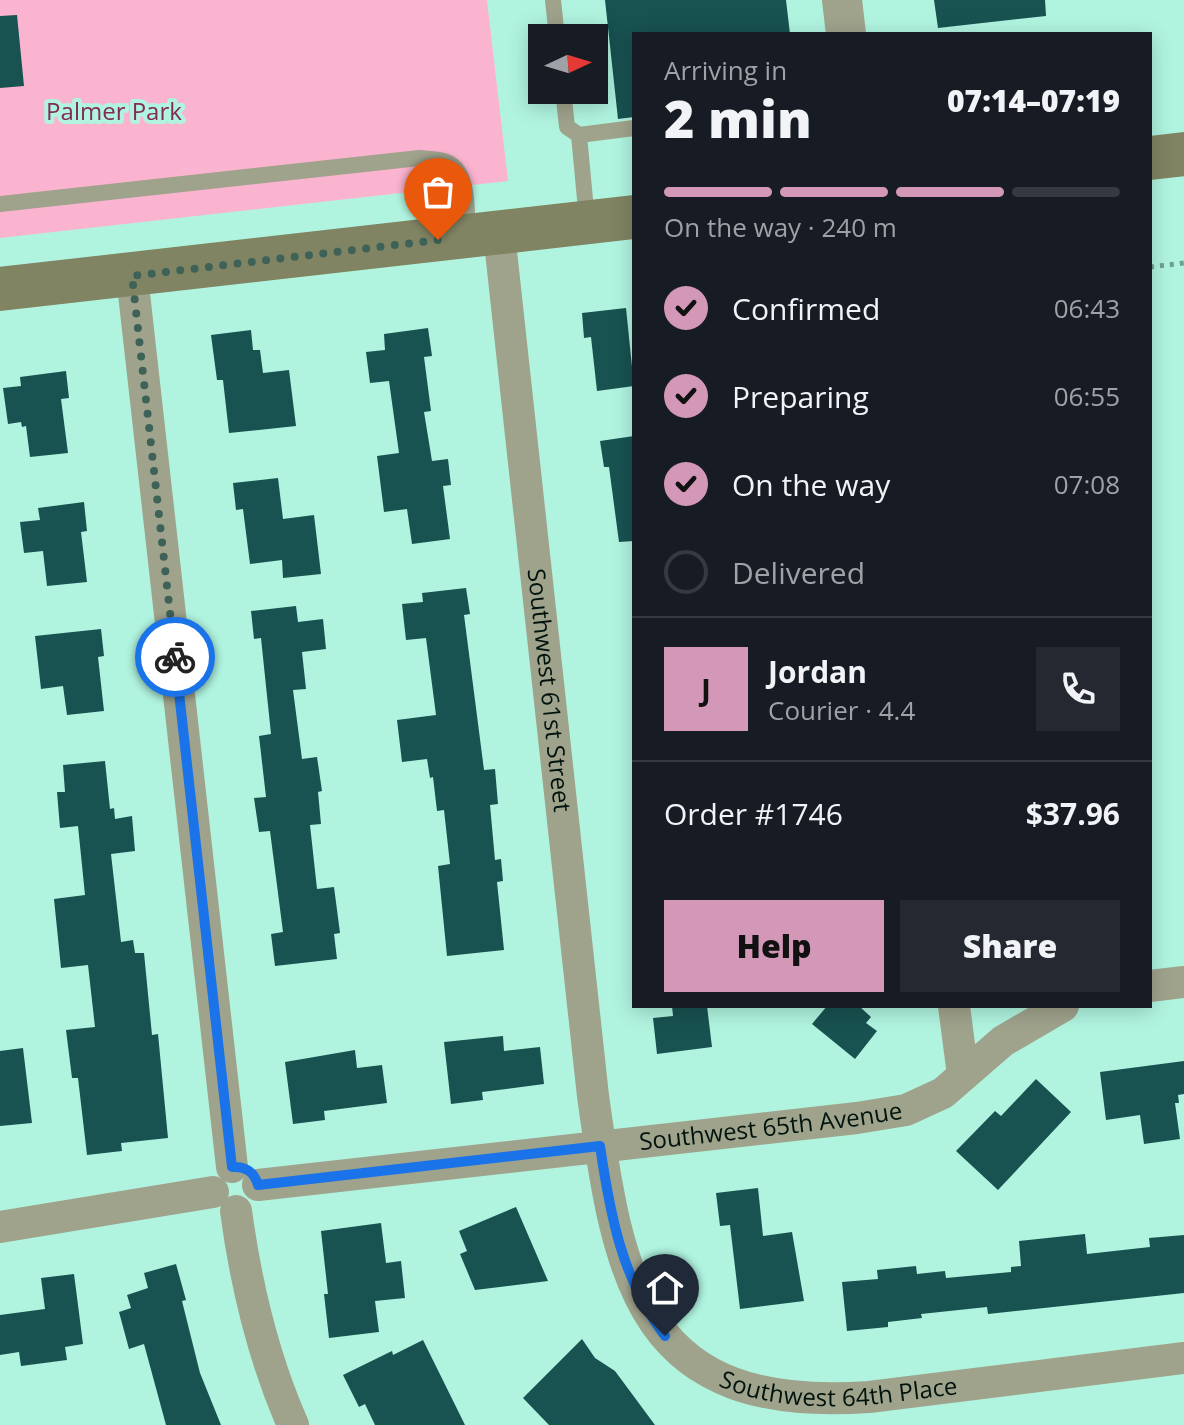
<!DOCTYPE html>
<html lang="en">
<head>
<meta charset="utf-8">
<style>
  body { margin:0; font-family:"Open Sans",sans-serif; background:#242831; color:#f1f3f6; height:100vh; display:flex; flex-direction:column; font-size:30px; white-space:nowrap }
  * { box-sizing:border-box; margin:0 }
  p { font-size:26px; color:#9ea1a6 }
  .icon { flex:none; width:44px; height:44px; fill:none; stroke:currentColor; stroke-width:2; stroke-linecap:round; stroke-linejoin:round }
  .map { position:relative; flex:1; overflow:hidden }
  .side { position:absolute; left:632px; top:32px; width:520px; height:976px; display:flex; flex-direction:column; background:#171b24; border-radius:0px; box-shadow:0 4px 20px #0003 }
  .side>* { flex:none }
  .needle { width:52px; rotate:86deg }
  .buttons { position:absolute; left:528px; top:24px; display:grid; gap:16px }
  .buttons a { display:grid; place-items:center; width:80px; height:80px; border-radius:0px; background:#171b24; box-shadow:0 4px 20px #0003; font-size:40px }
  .pin { position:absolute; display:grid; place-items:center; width:68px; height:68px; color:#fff; margin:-82px -34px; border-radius:50% 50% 50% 0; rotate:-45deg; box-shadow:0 0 8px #0007 }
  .pin .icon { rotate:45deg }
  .courier { position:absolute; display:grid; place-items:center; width:80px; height:80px; margin:-40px; border:6px solid #1a73e8; border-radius:50%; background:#fff; color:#222; box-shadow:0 2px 10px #0007 }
  .overview em { font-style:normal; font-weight:800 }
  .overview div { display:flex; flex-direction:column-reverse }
  .overview { display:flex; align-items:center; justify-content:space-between; height:136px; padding:0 32px }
  h1 { font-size:52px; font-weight:800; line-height:60px }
  .bar { display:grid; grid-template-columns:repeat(4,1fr); gap:12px 8px; align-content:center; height:96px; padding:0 32px }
  .bar i { height:10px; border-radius:6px; background:#363941 }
  .bar .on { background:#d398b8 }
  .bar p { grid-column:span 4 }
  .line { display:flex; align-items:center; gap:20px; padding:0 32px; border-top:2px solid #363941 }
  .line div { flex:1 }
  .round { display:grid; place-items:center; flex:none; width:84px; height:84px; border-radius:0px; background:#242831 }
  ol { padding:0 32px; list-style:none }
  li { display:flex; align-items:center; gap:24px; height:88px }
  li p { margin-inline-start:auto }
  li .icon { padding:8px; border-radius:50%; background:#d398b8; color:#111; stroke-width:4 }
  li:last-child { color:#9ea1a6 }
  li i { width:44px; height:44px; border:4px solid #363941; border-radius:50% }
  .cta { display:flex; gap:16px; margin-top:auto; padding:16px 32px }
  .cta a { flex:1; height:92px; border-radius:0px; background:#d398b8; color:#111; font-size:32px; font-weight:800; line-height:92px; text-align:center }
  .cta a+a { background:#242831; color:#f1f3f6 }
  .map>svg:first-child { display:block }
  .green { fill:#fbb4d0 }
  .building { fill:#185251 }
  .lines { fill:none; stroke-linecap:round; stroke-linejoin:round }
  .path { stroke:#6fa193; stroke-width:5; stroke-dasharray:4 6; stroke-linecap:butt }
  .service { stroke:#a0a38c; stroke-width:16 }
  .minor { stroke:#a0a38c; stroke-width:32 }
  .tertiary { stroke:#a0a38c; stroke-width:40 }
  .secondary { stroke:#808462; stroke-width:44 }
  .done { stroke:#3e6257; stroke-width:8; stroke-dasharray:0 14.4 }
  .route { stroke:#1a73e8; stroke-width:10 }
  .labels { text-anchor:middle; stroke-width:8; stroke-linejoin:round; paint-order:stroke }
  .park-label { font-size:24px; fill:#802c54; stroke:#b0f4e0 }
  .street-label { font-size:24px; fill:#00130d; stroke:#b0f4e0 }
</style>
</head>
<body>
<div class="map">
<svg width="1184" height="1425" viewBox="0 0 1184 1425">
  <rect width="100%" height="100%" fill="#b0f4e0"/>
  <path class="green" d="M0,0h487l21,181 -508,57z"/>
  <path class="building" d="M605,0h181l4,34h-156v83l-16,2z
    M934,0h111l1,16 -108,12z
    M17,15l7,71 -24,2v-72z
    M626,308l8,78 -37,5 -6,-54 -7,1 -2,-25z
    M428,328l4,28 -8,1 7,54 -7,1 8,49 16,-2 3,26 -8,1 7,53 -38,5 -5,-35 -23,3 -7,-56 22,-3 -10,-72 -19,2 -4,-31 19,-2 -1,-16z
    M251,330l2,20h7l3,23 26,-3 7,56 -67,7 -6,-53h-6l-6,-45z
    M66,371l3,27 -8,1 7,54 -38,4 -4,-31 -4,1 -1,-5 -13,2 -5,-36 18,-2 -1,-9z
    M634,436v105l-15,1 -10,-75h-5l-4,-26z
    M278,478l5,41 31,-4 7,59 -38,4 -1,-18 -32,4 -7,-55 -7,1 -3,-27z
    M84,502l3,29 -6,1 6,50 -40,4 -4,-35 -19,2 -4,-31 20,-2 -2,-12z
    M466,588l4,26 -6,1 20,155 11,-1 3,35 -8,1 5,55 6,-1 2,22 -6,1 7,68 -57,6 -9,-90 12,-2 -6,-54 -7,1 -4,-34 -3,1 -3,-19 -25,3 -5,-42 39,-5 -10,-77 -20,2 -4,-36 21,-2 -1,-9z
    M296,606l2,16 25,-3 3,30 -24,3 4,37 -13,1 9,69 15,-2 5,34 -4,1 3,32 -11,1 7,64 17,-2 6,46 -6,1 3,25 -62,7 -4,-32 12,-2 -13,-101 -11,1 -5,-34 12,-1 -7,-61 12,-2 -10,-96 -7,1 -3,-28z
    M101,629l3,27 -6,1 6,54 -37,4 -4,-29 -22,3 -6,-53z
    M105,761l5,48 4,-1 1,11 17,-3 3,35 -24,3 10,88 12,-2 2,13h9l8,82 6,-1 10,104 -47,5 1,8 -35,4 -9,-77h-6l-6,-48 29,-3 -7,-62 -27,3 -7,-69 31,-4 -7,-69 -18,2 -3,-36h8l-2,-27z
    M672,1006h35l5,41 -55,7 -4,-36 20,-2z
    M827,1006h32l12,11 -5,6 11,8 -22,28 -43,-35z
    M503,1036l1,15 36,-4 4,37 -62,8 1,8 -32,4 -7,-62z
    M23,1048l9,75 -32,3v-75z
    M355,1050l2,18 25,-3 5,38 -63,8 1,9 -32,4 -8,-62z
    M1184,1061v33l-6,1 1,8h-4l5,36 -36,5 -4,-29 -34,5 -6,-48z
    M1036,1079l35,33 -73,78 -42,-39 39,-40 6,5z
    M758,1188l5,48 29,-4 12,69 -64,8 -10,-84 -10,1 -4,-33z
    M516,1207l32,74 -73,9 -15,-36 7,-3 -8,-20z
    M381,1223l5,40 15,-2 4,37 -30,3 4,31 -50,6 -5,-44h4l-7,-63z
    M1085,1234l2,20 63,-7 -1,-9 35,-3v58l-196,21 -1,-7 -66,7 1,4 -34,4v5l-41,4 -5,-49 36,-3 -1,-9 39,-4 1,8 28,-3 1,7 65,-6v-5l10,-1 -2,-25z
    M176,1264l10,36 -4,1 18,72 21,52h-55l-22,-81 -15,5 -10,-37 12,-4 -4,-13 21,-7 -4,-15z
    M74,1274l9,70 -18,3 2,13 -46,6 -2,-14 -19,3v-40l45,-6 -4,-31z
    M582,1339l13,19 20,13 40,54h-106l-26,-27z
    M423,1340l42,85h-90l-10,-21 -6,3 -16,-32 49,-24 1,4z"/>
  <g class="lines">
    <path class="path" d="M1150,267l34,-4"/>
    <path class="service" d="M553,0l4,38
      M563,90l4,37 12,8 55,-7
      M579,135l8,86
      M0,204l419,-46c8,1 17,1 25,3 27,8 22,52 24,74"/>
    <g class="minor">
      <path id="s1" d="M499,233l94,863c26,188 48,317 276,301l315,-39"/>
      <path d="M132,276l100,891"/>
      <path d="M1150,986l34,-4"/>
      <path d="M954,1006l9,69"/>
      <path id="s2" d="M258,1185l599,-67 49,-8 37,-17 60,-52 60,-35"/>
      <path d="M236,1211c10,74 27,146 57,214"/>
      <path d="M0,1227l213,-35"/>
    </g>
    <path class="tertiary" d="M842,0l4,34"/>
    <path class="secondary" d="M1150,158l34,-4
      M0,289l634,-72"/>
  </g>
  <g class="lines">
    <path class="done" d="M175,657l-43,-381 306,-36"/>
    <path class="route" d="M175,657l57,510c14,-1 22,5 26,18l342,-39c10,68 22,134 65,190"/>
  </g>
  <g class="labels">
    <g class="park-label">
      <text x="114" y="120">Palmer Park</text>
    </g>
    <g class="street-label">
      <text dy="8" stroke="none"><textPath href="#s1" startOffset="460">Southwest 61st Street</textPath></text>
      <text dy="8" stroke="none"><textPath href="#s2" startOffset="516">Southwest 65th Avenue</textPath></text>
      <text dy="8" stroke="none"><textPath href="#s1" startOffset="1312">Southwest 64th Place</textPath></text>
    </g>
  </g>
</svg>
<div class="buttons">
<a><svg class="needle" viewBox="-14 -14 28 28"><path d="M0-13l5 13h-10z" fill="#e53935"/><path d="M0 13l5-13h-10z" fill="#9ea1a6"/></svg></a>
</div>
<div class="pin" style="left:438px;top:240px;background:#ea580c"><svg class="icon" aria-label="bag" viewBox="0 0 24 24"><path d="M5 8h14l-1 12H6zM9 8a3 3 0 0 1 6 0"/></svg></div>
<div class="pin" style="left:665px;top:1336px;background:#1f2937"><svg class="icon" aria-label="home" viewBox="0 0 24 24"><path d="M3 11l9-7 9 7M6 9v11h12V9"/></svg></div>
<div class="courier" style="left:175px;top:657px"><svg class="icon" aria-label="bike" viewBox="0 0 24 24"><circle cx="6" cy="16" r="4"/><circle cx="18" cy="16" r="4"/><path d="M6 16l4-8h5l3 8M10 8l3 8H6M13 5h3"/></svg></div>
<section class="side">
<div class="overview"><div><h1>2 min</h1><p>Arriving in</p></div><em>07:14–07:19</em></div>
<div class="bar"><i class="on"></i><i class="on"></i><i class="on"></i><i></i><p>On the way · 240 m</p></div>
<ol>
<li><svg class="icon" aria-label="check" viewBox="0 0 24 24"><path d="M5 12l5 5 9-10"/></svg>Confirmed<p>06:43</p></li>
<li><svg class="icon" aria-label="check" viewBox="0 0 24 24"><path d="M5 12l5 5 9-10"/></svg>Preparing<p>06:55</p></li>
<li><svg class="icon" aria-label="check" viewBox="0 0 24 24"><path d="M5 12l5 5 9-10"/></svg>On the way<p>07:08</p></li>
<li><i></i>Delivered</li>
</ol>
<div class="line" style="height:144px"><b class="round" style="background:#d398b8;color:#111">J</b><div><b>Jordan</b><p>Courier · 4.4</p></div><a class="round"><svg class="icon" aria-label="phone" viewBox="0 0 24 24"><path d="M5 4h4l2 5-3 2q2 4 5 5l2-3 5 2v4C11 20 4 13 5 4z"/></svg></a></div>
<div class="line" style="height:104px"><div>Order #1746</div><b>$37.96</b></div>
<div class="cta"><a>Help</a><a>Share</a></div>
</section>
</div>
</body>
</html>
